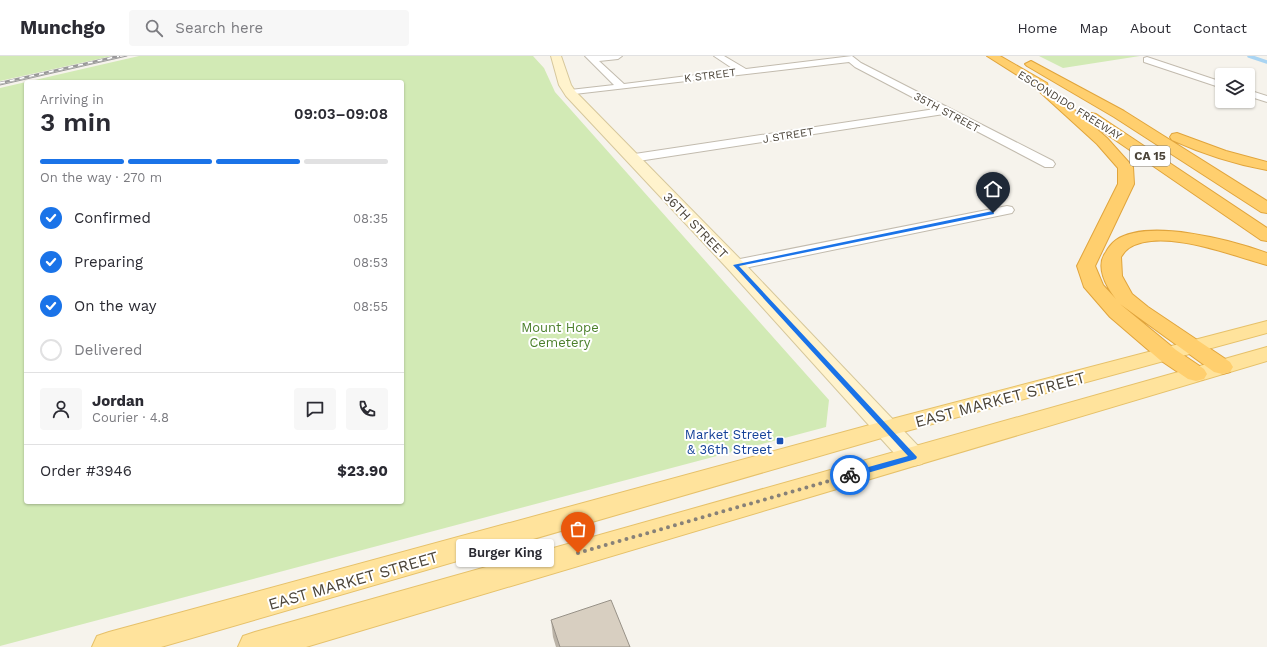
<!DOCTYPE html>
<html lang="en">
<head>
<meta charset="utf-8">
<style>
  body { margin:0; font-family:"Work Sans",sans-serif; background:#f7f7f7; color:#2b2b33; height:100vh; display:flex; flex-direction:column; font-size:15px; white-space:nowrap }
  * { box-sizing:border-box; margin:0 }
  p { font-size:13px; color:#7c7c81 }
  .icon { flex:none; width:22px; height:22px; fill:none; stroke:currentColor; stroke-width:2; stroke-linecap:round; stroke-linejoin:round }
  .map { position:relative; flex:1; overflow:hidden }
  .details { position:absolute; left:24px; top:24px; width:380px; height:424px; display:flex; flex-direction:column; background:#fff; border-radius:4px; box-shadow:0 1px 3px #0004 }
  .details>* { flex:none }
  .buttons { position:absolute; left:1215px; top:12px; display:grid; gap:8px }
  .buttons a { display:grid; place-items:center; width:40px; height:40px; border-radius:4px; background:#fff; box-shadow:0 1px 3px #0004; font-size:20px }
  .pin { position:absolute; display:grid; place-items:center; width:34px; height:34px; color:#fff; margin:-41px -17px; border-radius:50% 50% 50% 0; rotate:-45deg; box-shadow:0 0 4px #0007 }
  .pin .icon { rotate:45deg }
  .courier { position:absolute; display:grid; place-items:center; width:40px; height:40px; margin:-20px; border:3px solid #1a73e8; border-radius:50%; background:#fff; color:#222; box-shadow:0 1px 5px #0007 }
  .bubble { position:absolute; height:28px; border-radius:4px; background:#fff; box-shadow:0 1px 3px #0004; font-size:13px; font-weight:600; line-height:28px; text-align:center }
  .overview em { font-style:normal; font-weight:600 }
  .overview div { display:flex; flex-direction:column-reverse }
  .overview { display:flex; align-items:center; justify-content:space-between; height:68px; padding:0 16px }
  h1 { font-size:26px; font-weight:600; line-height:30px }
  .bar { display:grid; grid-template-columns:repeat(4,1fr); gap:6px 4px; align-content:center; height:48px; padding:0 16px }
  .bar i { height:5px; border-radius:3px; background:#e1e1e2 }
  .bar .on { background:#1a73e8 }
  .bar p { grid-column:span 4 }
  .line { display:flex; align-items:center; gap:10px; padding:0 16px; border-top:1px solid #e1e1e2 }
  .line div { flex:1 }
  .round { display:grid; place-items:center; flex:none; width:42px; height:42px; border-radius:4px; background:#f7f7f7 }
  ol { padding:0 16px; list-style:none }
  li { display:flex; align-items:center; gap:12px; height:44px }
  li p { margin-inline-start:auto }
  li .icon { padding:4px; border-radius:50%; background:#1a73e8; color:#fff; stroke-width:4 }
  li:last-child { color:#7c7c81 }
  li i { width:22px; height:22px; border:2px solid #e1e1e2; border-radius:50% }
  header { display:flex; align-items:center; gap:24px; box-sizing:border-box; height:56px; padding:0 20px; background:#fff; border-bottom:1px solid #e1e1e2 }
  header strong { font-size:19px }
  nav { display:flex; gap:22px; margin-inline-start:auto; font-size:14px }
  .search { width:280px; height:36px; background:#f7f7f7; display:flex; align-items:center; gap:10px; box-sizing:border-box; padding:0 14px; border-radius:4px; color:#7c7c81; font-size:15px }
  .map>svg:first-child { display:block }
  .green { fill:#d2eab5; fill-rule:evenodd }
  .lines { fill:none; stroke-linecap:round; stroke-linejoin:round }
  .stream { stroke:#a9d4f2; stroke-width:3.5 }
  .street-casing { stroke:#c2bbae; stroke-width:2 }
  .secondary-casing { stroke:#d6c79b; stroke-width:2 }
  .primary-casing { stroke:#e6c16a; stroke-width:2 }
  .highway-casing { stroke:#e0a43c; stroke-width:2 }
  .street { fill:#fff; fill-rule:evenodd }
  .secondary { fill:#fff3cd; fill-rule:evenodd }
  .primary { fill:#ffe39c; fill-rule:evenodd }
  .highway { fill:#ffcf6e; fill-rule:evenodd }
  .tram { stroke:#9a9a9a; stroke-width:1 }
  .rail-casing { stroke:#9a9a9a; stroke-width:2.5 }
  .rail { stroke:#fff; stroke-width:1.5; stroke-dasharray:5; stroke-linecap:butt }
  .wall { fill:#bab2a6 }
  .building { fill:#d8cfc1; stroke:#979187 }
  .route { fill:#1a73e8 }
  .done { stroke:#878178; stroke-width:4; stroke-dasharray:0 7.2 }
  .transit-dot { fill:#1a4fb4; stroke:#fff; stroke-width:1.5 }
  .labels { text-anchor:middle; stroke-width:4; stroke-linejoin:round; paint-order:stroke }
  .far-street-label { font-size:11px; fill:#4b4439; stroke:#fff }
  .shield { fill:#fff; stroke:#817c74; stroke-width:1 }
  .shield-label { font-size:12px; font-weight:bold; fill:#4b4439 }
  .street-label { font-size:13px; fill:#4b4439; stroke:#fff }
  .park-label { font-size:13px; fill:#4a7f2a; stroke:#fff }
  .transit-label { font-size:13px; fill:#164399; stroke:#fff; text-anchor:end }
  .near-street-label { font-size:16px; fill:#4b4439; stroke:#fff }
</style>
</head>
<body>
<header>
<strong>Munchgo</strong>
<div class="search"><svg class="icon" aria-label="search" viewBox="0 0 24 24"><circle cx="10" cy="10" r="6"/><path d="M15 15l6 6"/></svg>Search here</div>
<nav><a>Home</a><a>Map</a><a>About</a><a>Contact</a></nav>
</header>
<div class="map">
<svg width="1267" height="591" viewBox="0 0 1267 591">
  <rect width="100%" height="100%" fill="#f6f3ec"/>
  <path class="green" d="M0,0h112l-112,25z
    M139,0h394l11,12 11,24 274,308 -3,27 -826,219v-558zM26,26h376v420h-376z
    M1039,0h101l-77,12z"/>
  <g class="lines">
    <path class="stream" d="M1249,0l18,6"/>
    <defs>
      <path id="street" d="M585,0h37l-4,3 -19,2 25,23 111,-14 -21,-14h10l22,13 106,-13 9,7 192,98 2,3 -2,3h-8l-101,-53 -312,48 -4,-1 -2,-3 2,-3 307,-46 -80,-42 -6,-5 -283,33 -1,-2 5,-3 44,-5z
        M1147,1l75,25v6l-78,-26v-4z
        M1248,34l19,6v6l-19,-6z
        M1007,150l5,1 2,3 -2,3 -277,57 -5,-2 -3,-3 3,-3 5,-2z"/>
      <path id="secondary" d="M551,0h10l10,29 4,6 167,170 180,189 4,7 -4,7 -9,2 -9,-2 -176,-195 -162,-173 -7,-11z"/>
      <path id="primary" d="M1267,265v12l-375,102 -731,212h-69l5,-11 12,-4 779,-212z
        M1267,291v14l-961,286h-68l5,-11 12,-4z"/>
      <path id="highway" d="M987,0h13l47,27 1,4 59,51 26,29 1,17 -39,82 8,19 13,14c-10,-12 -21,-33 -10,-47 2,-4 6,-9 10,-12 32,-22 116,0 151,13v12c-34,-9 -105,-38 -138,-17 -3,2 -6,6 -8,9l1,19 10,18 16,13 82,55 3,5 -3,5 -8,2 -8,-2 -94,-68 56,46 28,19 3,5 -3,5 -8,2 -8,-2 -28,-19 -50,-43 -26,-30 -7,-21 41,-82v-16l-21,-24 -67,-61z
        M1031,5l93,50 143,90v12l-6,-1 -147,-95 -87,-51 -2,-2z
        M1091,57l5,1 171,114v13l-6,-1 -175,-120 -2,-3z
        M1177,77l49,18 41,11v8c-33,-6 -64,-16 -95,-30l-2,-3 2,-3z"/>
    </defs>
    <use href="#street" class="street-casing"/>
    <use href="#secondary" class="secondary-casing"/>
    <use href="#primary" class="primary-casing"/>
    <use href="#highway" class="highway-casing"/>
    <use href="#street" class="street"/>
    <use href="#secondary" class="secondary"/>
    <use href="#primary" class="primary"/>
    <use href="#highway" class="highway"/>
    <path class="tram" d="M0,29l127,-29"/>
    <defs>
      <path id="rail" d="M0,27l119,-27"/>
    </defs>
    <use href="#rail" class="rail-casing"/>
    <use href="#rail" class="rail"/>
  </g>
  <path class="wall" d="M551,564l79,27h-74l-3,-10z"/>
  <path class="building" d="M611,544l19,47h-70l-9,-27z"/>
  <path class="route" d="M993,155l1,3 -255,52 178,191 -1,2 -66,19 -3,-1v-4l61,-17 -175,-191z"/>
  <g class="lines">
    <path class="done" d="M578,497l272,-78"/>
  </g>
  <rect class="transit-dot" x="776" y="381" width="8" height="8" rx="2"/>
  <g class="labels">
    <g class="far-street-label">
      <text transform="translate(710 19) rotate(-7)" y="4">K STREET</text>
      <text transform="translate(1070 49) rotate(32)" y="4">ESCONDIDO FREEWAY</text>
      <text transform="translate(947 56) rotate(28)" y="4">35TH STREET</text>
      <text transform="translate(788 79) rotate(-9)" y="4">J STREET</text>
    </g>
    <rect class="shield" x="1130" y="90" width="40" height="20" rx="3"/>
    <g class="shield-label">
      <text x="1150" y="104">CA 15</text>
    </g>
    <g class="street-label">
      <text transform="translate(696 169) rotate(46)" y="5">36TH STREET</text>
    </g>
    <g class="park-label">
      <text x="560" y="276">Mount Hope<tspan x="560" dy="15">Cemetery</tspan></text>
    </g>
    <g class="transit-label">
      <text x="772" y="383">Market Street<tspan x="772" dy="15">&amp; 36th Street</tspan></text>
    </g>
    <g class="near-street-label">
      <text transform="translate(1000 343) rotate(-15)" y="6">EAST MARKET STREET</text>
      <text transform="translate(353 524) rotate(-16)" y="6">EAST MARKET STREET</text>
    </g>
  </g>
</svg>
<div class="buttons">
<a><svg class="icon" aria-label="layers" viewBox="0 0 24 24"><path d="M12 4l9 5-9 5-9-5zM3 14l9 5 9-5"/></svg></a>
</div>
<div class="pin" style="left:578px;top:497px;background:#ea580c"><svg class="icon" aria-label="bag" viewBox="0 0 24 24"><path d="M5 8h14l-1 12H6zM9 8a3 3 0 0 1 6 0"/></svg></div>
<div class="pin" style="left:993px;top:157px;background:#1f2937"><svg class="icon" aria-label="home" viewBox="0 0 24 24"><path d="M3 11l9-7 9 7M6 9v11h12V9"/></svg></div>
<div class="courier" style="left:850px;top:419px"><svg class="icon" aria-label="bike" viewBox="0 0 24 24"><circle cx="6" cy="16" r="4"/><circle cx="18" cy="16" r="4"/><path d="M6 16l4-8h5l3 8M10 8l3 8H6M13 5h3"/></svg></div>
<div class="bubble" style="left:456px;top:483px;width:98px">Burger King</div>
<section class="details">
<div class="overview"><div><h1>3 min</h1><p>Arriving in</p></div><em>09:03–09:08</em></div>
<div class="bar"><i class="on"></i><i class="on"></i><i class="on"></i><i></i><p>On the way · 270 m</p></div>
<ol>
<li><svg class="icon" aria-label="check" viewBox="0 0 24 24"><path d="M5 12l5 5 9-10"/></svg>Confirmed<p>08:35</p></li>
<li><svg class="icon" aria-label="check" viewBox="0 0 24 24"><path d="M5 12l5 5 9-10"/></svg>Preparing<p>08:53</p></li>
<li><svg class="icon" aria-label="check" viewBox="0 0 24 24"><path d="M5 12l5 5 9-10"/></svg>On the way<p>08:55</p></li>
<li><i></i>Delivered</li>
</ol>
<div class="line" style="height:72px"><a class="round"><svg class="icon" aria-label="person" viewBox="0 0 24 24"><circle cx="12" cy="8" r="4"/><path d="M4 21q1-7 8-7t8 7"/></svg></a><div><b>Jordan</b><p>Courier · 4.8</p></div><a class="round"><svg class="icon" aria-label="chat" viewBox="0 0 24 24"><path d="M4 5h16v11H9l-5 4z"/></svg></a><a class="round"><svg class="icon" aria-label="phone" viewBox="0 0 24 24"><path d="M5 4h4l2 5-3 2q2 4 5 5l2-3 5 2v4C11 20 4 13 5 4z"/></svg></a></div>
<div class="line" style="height:52px"><div>Order #3946</div><b>$23.90</b></div>
</section>
</div>
</body>
</html>
